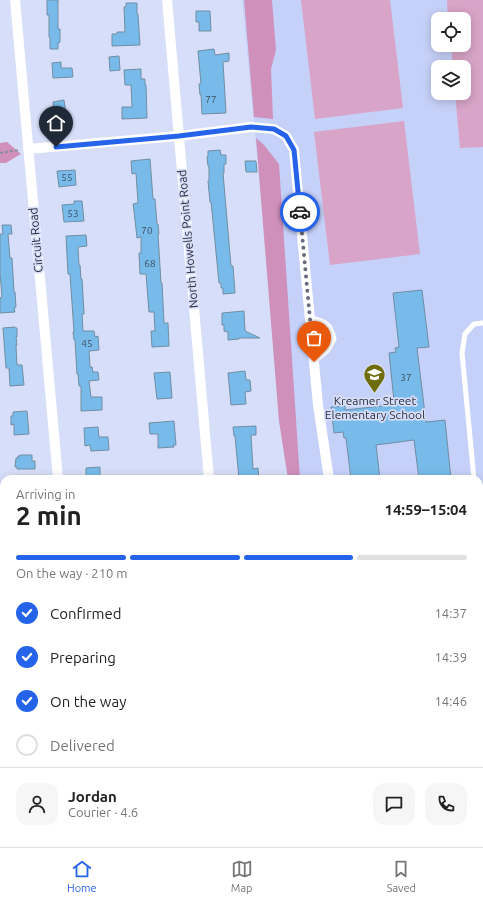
<!DOCTYPE html>
<html lang="en">
<head>
<meta charset="utf-8">
<style>
  body { margin:0; font-family:Ubuntu,sans-serif; background:#f6f6f6; color:#222; height:100vh; display:flex; flex-direction:column; font-size:15px; white-space:nowrap }
  * { box-sizing:border-box; margin:0 }
  p { font-size:13px; color:#767676 }
  .icon { flex:none; width:22px; height:22px; fill:none; stroke:currentColor; stroke-width:2; stroke-linecap:round; stroke-linejoin:round }
  .map { position:relative; flex:1; overflow:hidden }
  .panel { position:absolute; left:0px; top:475px; width:483px; height:372px; display:flex; flex-direction:column; background:#fff; border-radius:12px 12px 0 0; box-shadow:0 2px 10px #0003 }
  .panel>* { flex:none }
  .buttons { position:absolute; left:431px; top:12px; display:grid; gap:8px }
  .buttons a { display:grid; place-items:center; width:40px; height:40px; border-radius:8px; background:#fff; box-shadow:0 2px 10px #0003; font-size:20px }
  .pin { position:absolute; display:grid; place-items:center; width:34px; height:34px; color:#fff; margin:-41px -17px; border-radius:50% 50% 50% 0; rotate:-45deg; box-shadow:0 0 4px #0007 }
  .pin .icon { rotate:45deg }
  .courier { position:absolute; display:grid; place-items:center; width:40px; height:40px; margin:-20px; border:3px solid #2563eb; border-radius:50%; background:#fff; color:#222; box-shadow:0 1px 5px #0007 }
  .summary em { font-style:normal; font-weight:700 }
  .summary div { display:flex; flex-direction:column-reverse }
  .summary { display:flex; align-items:center; justify-content:space-between; height:68px; padding:0 16px }
  h1 { font-size:26px; font-weight:700; line-height:30px }
  .bar { display:grid; grid-template-columns:repeat(4,1fr); gap:6px 4px; align-content:center; height:48px; padding:0 16px }
  .bar i { height:5px; border-radius:3px; background:#e0e0e0 }
  .bar .active { background:#2563eb }
  .bar p { grid-column:span 4 }
  .line { display:flex; align-items:center; gap:10px; padding:0 16px; border-top:1px solid #e0e0e0 }
  .line div { flex:1 }
  .round { display:grid; place-items:center; flex:none; width:42px; height:42px; border-radius:12px; background:#f6f6f6 }
  ol { padding:0 16px; list-style:none }
  li { display:flex; align-items:center; gap:12px; height:44px }
  li p { margin-inline-start:auto }
  li .icon { padding:4px; border-radius:50%; background:#2563eb; color:#fff; stroke-width:4 }
  li:last-child { color:#767676 }
  li i { width:22px; height:22px; border:2px solid #e0e0e0; border-radius:50% }
  .tabs { display:flex; justify-content:space-around; align-items:center; height:56px; border-top:1px solid #e0e0e0; background:#fff; font-size:11px; color:#767676 }
  .tabs a { display:grid; justify-items:center; gap:2px }
  .tabs .active { color:#2563eb }
  .map>svg:first-child { display:block }
  .built { fill:#c6d1f9; fill-rule:evenodd }
  .green { fill:#d8a4c7 }
  .forest { fill:#cf90bb }
  .building { fill:#78bae9; stroke:#708ea4 }
  .lines { fill:none; stroke-linecap:round; stroke-linejoin:round }
  .path { stroke:#878ca0; stroke-width:2; stroke-dasharray:3 2; stroke-linecap:butt }
  .service { stroke:#fff; stroke-width:5 }
  .minor { stroke:#fff; stroke-width:10 }
  .done { stroke:#676c7e; stroke-width:4; stroke-dasharray:0 7.2 }
  .route { stroke:#2563eb; stroke-width:5 }
  .labels { text-anchor:middle; stroke-width:3.5; stroke-linejoin:round; paint-order:stroke }
  .number-label { font-size:10px; fill:#3e5166 }
  .street-label { font-size:12px; fill:#2b2e3b; stroke:#d7def9 }
  .poi-label { font-size:12px; fill:#2b2e3b; stroke:#d7def9 }
</style>
</head>
<body>
<div class="map">
<svg width="483" height="847" viewBox="0 0 483 847">
  <rect width="100%" height="100%" fill="#d7def9"/>
  <path class="built" d="M242,0h241v584h-4v-105h-187l-21,-181zM438,19h26v26h-26zM438,67h26v26h-26z"/>
  <path class="green" d="M301,0h89l13,108 -88,11z
    M447,0h36v147l-23,1 -5,-55h9v-26h-11l-2,-22h13v-26h-16z
    M404,121l16,133 -90,11 -16,-133z"/>
  <path class="forest" d="M244,0h28l4,50 -5,19 2,50 -19,-2z
    M256,138l8,7 15,19 21,315h-12l-9,-58z
    M7,142l14,12 -15,9h-6v-20z"/>
  <path class="building" d="M47,0h11v29h2v13l-1,1h-1v6h-8v-12h-1v-22h-2z
    M126,3h11v11h1l2,31 -28,1v-12h5v-2h8l-1,-25h2z
    M196,11h14l1,20h-12v-9h-3z
    M214,49l1,6 14,-2v8l-6,1 3,51 -24,1 -1,-19h-1l-1,-11h2l-3,-33z
    M119,56l1,14 -10,1 -1,-14z
    M61,62v6h11l1,9 -20,1 -1,-15z
    M141,69v10h4v6h1l1,33 -25,1v-12h10l-1,-22h-6l-1,-15z
    M64,100l3,21 -12,1 -2,-20z
    M220,150l1,5h5v9h-2v9h-1l8,93h2l2,27 -12,1v-6h-2v-5h-2l-7,-72 -1,-9h-1l-2,-21h1v-15h-1l-1,-9 1,-1v-5z
    M150,159l3,40h2l2,25h1l1,10h-1l3,49h1l2,40h4l1,23 -17,1 -1,-16h4l-1,-19h-5l-3,-38h-6l-1,-21h2v-16l-4,1 -3,-27 -1,-7 5,-1 -2,-30 -4,1 -1,-13z
    M245,161h11l1,11h-11z
    M75,170l1,15 -17,2 -2,-16z
    M74,201h8l2,20 -20,1 -2,-17 12,-1z
    M2,225h9l1,9h-4l2,24h2l2,34h1l1,15 -2,1 1,4 -15,1v-15l2,-1 -2,-24v-39h3z
    M86,235l1,11 -9,1 1,18h1l1,14h1l2,34v1h-2l1,17h11l1,6 3,-1 1,14 -10,1 1,16h2l1,5h5l1,8 -10,1 2,16h11v13l-21,1v-25h-2l-1,-12h-1l-2,-34h-1l-1,-8h1l-4,-58h-2l-2,-38z
    M422,290l7,57 -12,1 9,74 19,-2 6,59h-32l-5,-39 -38,5 4,34h-29l-5,-41h-2l-1,-6 -9,1 -3,-26 14,-1v4l46,-5 -1,-4h4l-5,-48 7,-1 -1,-4 4,-1 -6,-54z
    M244,311l1,20 15,7h-21v1l-11,1v-8l-4,-1v-6h-2v-12z
    M15,327v1h2v9h-1l1,8h-1l1,20h5l2,20 -14,1 -1,-18h-3l-3,-40z
    M245,371l1,9h4l1,11 -6,1 1,12 -15,1 -3,-32z
    M170,372l2,26 -15,1 -3,-26z
    M27,411l2,23 -15,1v-11l-3,1v-9h2v-4z
    M174,421l2,24h-3l1,2 -16,1v-14h-8l-1,-11z
    M256,426v9h-5l2,34 5,-1 1,11h-20l-4,-43h-1l-1,-9z
    M98,427l1,10h9l1,13 -18,1 -1,-6 -5,1 -1,-18z
    M20,455h12v6h3v8h-18v-2h-2l1,-9h2v-2h2z
    M100,467v12h-12v-3h-2v-8z"/>
  <g class="lines">
    <path class="path" d="M0,153l19,-3"/>
    <path class="service" d="M310,318c15,3 21,5 24,21l-6,11 -14,12
      M474,479l-12,-126 3,-19 9,-10 9,-1
      M479,539l1,41 -1,11"/>
    <path class="minor" d="M15,0l43,479
      M167,0l42,479
      M28,149l151,-13 72,-9 23,2 12,7 8,14 24,255 11,74
      M479,602h4
      M0,628l4,-1
      M479,739h4
      M90,843l1,4
      M239,843v4
      M398,843l1,4"/>
  </g>
  <g class="lines">
    <path class="done" d="M300,212l14,150"/>
    <path class="route" d="M56,147l123,-11 72,-9 23,2 12,7 8,14 6,62"/>
  </g>
  <defs>
    <symbol id="school-pin" viewBox="-11 -11 22 30"><path d="M0 17L-7.5 6A9.5 9.5 0 1 1 7.5 6Z" fill="#6e6c0b" stroke="#d7def9"/><path d="M0-5L7-2L0 1L-7-2ZM-4 1L0 2.5L4 1V4Q0 6-4 4Z" fill="#fff"/></symbol>
  </defs>
  <g fill-rule="evenodd">
    <use href="#school-pin" x="362" y="362" width="25" height="34"/>
  </g>
  <g class="labels">
    <g class="number-label">
      <text x="211" y="103">77</text>
      <text x="67" y="181">55</text>
      <text x="73" y="217">53</text>
      <text x="147" y="234">70</text>
      <text x="150" y="267">68</text>
      <text x="87" y="347">45</text>
      <text x="406" y="381">37</text>
    </g>
    <g class="street-label">
      <text transform="translate(188 239) rotate(-95)" y="4">North Howells Point Road</text>
      <text transform="translate(36 240) rotate(-95)" y="4">Circuit Road</text>
    </g>
    <g class="poi-label">
      <text x="375" y="405">Kreamer Street<tspan x="375" dy="14">Elementary School</tspan></text>
    </g>
  </g>
</svg>
<div class="buttons">
<a><svg class="icon" aria-label="locate" viewBox="0 0 24 24"><circle cx="12" cy="12" r="6"/><path d="M12 2v4M12 18v4M2 12h4M18 12h4"/></svg></a>
<a><svg class="icon" aria-label="layers" viewBox="0 0 24 24"><path d="M12 4l9 5-9 5-9-5zM3 14l9 5 9-5"/></svg></a>
</div>
<div class="pin" style="left:314px;top:362px;background:#ea580c"><svg class="icon" aria-label="bag" viewBox="0 0 24 24"><path d="M5 8h14l-1 12H6zM9 8a3 3 0 0 1 6 0"/></svg></div>
<div class="pin" style="left:56px;top:147px;background:#1f2937"><svg class="icon" aria-label="home" viewBox="0 0 24 24"><path d="M3 11l9-7 9 7M6 9v11h12V9"/></svg></div>
<div class="courier" style="left:300px;top:212px"><svg class="icon" aria-label="car" viewBox="0 0 24 24"><path d="M5 17H2v-5l4-1 3-4h7l3 4 3 1v5h-3M9 17h6M6 11h13"/><circle cx="7" cy="17" r="2"/><circle cx="17" cy="17" r="2"/></svg></div>
<section class="panel">
<div class="summary"><div><h1>2 min</h1><p>Arriving in</p></div><em>14:59–15:04</em></div>
<div class="bar"><i class="active"></i><i class="active"></i><i class="active"></i><i></i><p>On the way · 210 m</p></div>
<ol>
<li><svg class="icon" aria-label="check" viewBox="0 0 24 24"><path d="M5 12l5 5 9-10"/></svg>Confirmed<p>14:37</p></li>
<li><svg class="icon" aria-label="check" viewBox="0 0 24 24"><path d="M5 12l5 5 9-10"/></svg>Preparing<p>14:39</p></li>
<li><svg class="icon" aria-label="check" viewBox="0 0 24 24"><path d="M5 12l5 5 9-10"/></svg>On the way<p>14:46</p></li>
<li><i></i>Delivered</li>
</ol>
<div class="line" style="height:72px"><a class="round"><svg class="icon" aria-label="person" viewBox="0 0 24 24"><circle cx="12" cy="8" r="4"/><path d="M4 21q1-7 8-7t8 7"/></svg></a><div><b>Jordan</b><p>Courier · 4.6</p></div><a class="round"><svg class="icon" aria-label="chat" viewBox="0 0 24 24"><path d="M4 5h16v11H9l-5 4z"/></svg></a><a class="round"><svg class="icon" aria-label="phone" viewBox="0 0 24 24"><path d="M5 4h4l2 5-3 2q2 4 5 5l2-3 5 2v4C11 20 4 13 5 4z"/></svg></a></div>
</section>
</div>
<nav class="tabs">
<a class="active"><svg class="icon" aria-label="home" viewBox="0 0 24 24"><path d="M3 11l9-7 9 7M6 9v11h12V9"/></svg>Home</a>
<a><svg class="icon" aria-label="map" viewBox="0 0 24 24"><path d="M3 6l6-2 6 2 6-2v14l-6 2-6-2-6 2zM9 4v14M15 6v14"/></svg>Map</a>
<a><svg class="icon" aria-label="saved" viewBox="0 0 24 24"><path d="M7 4h10v16l-5-4-5 4z"/></svg>Saved</a>
</nav>
</body>
</html>
